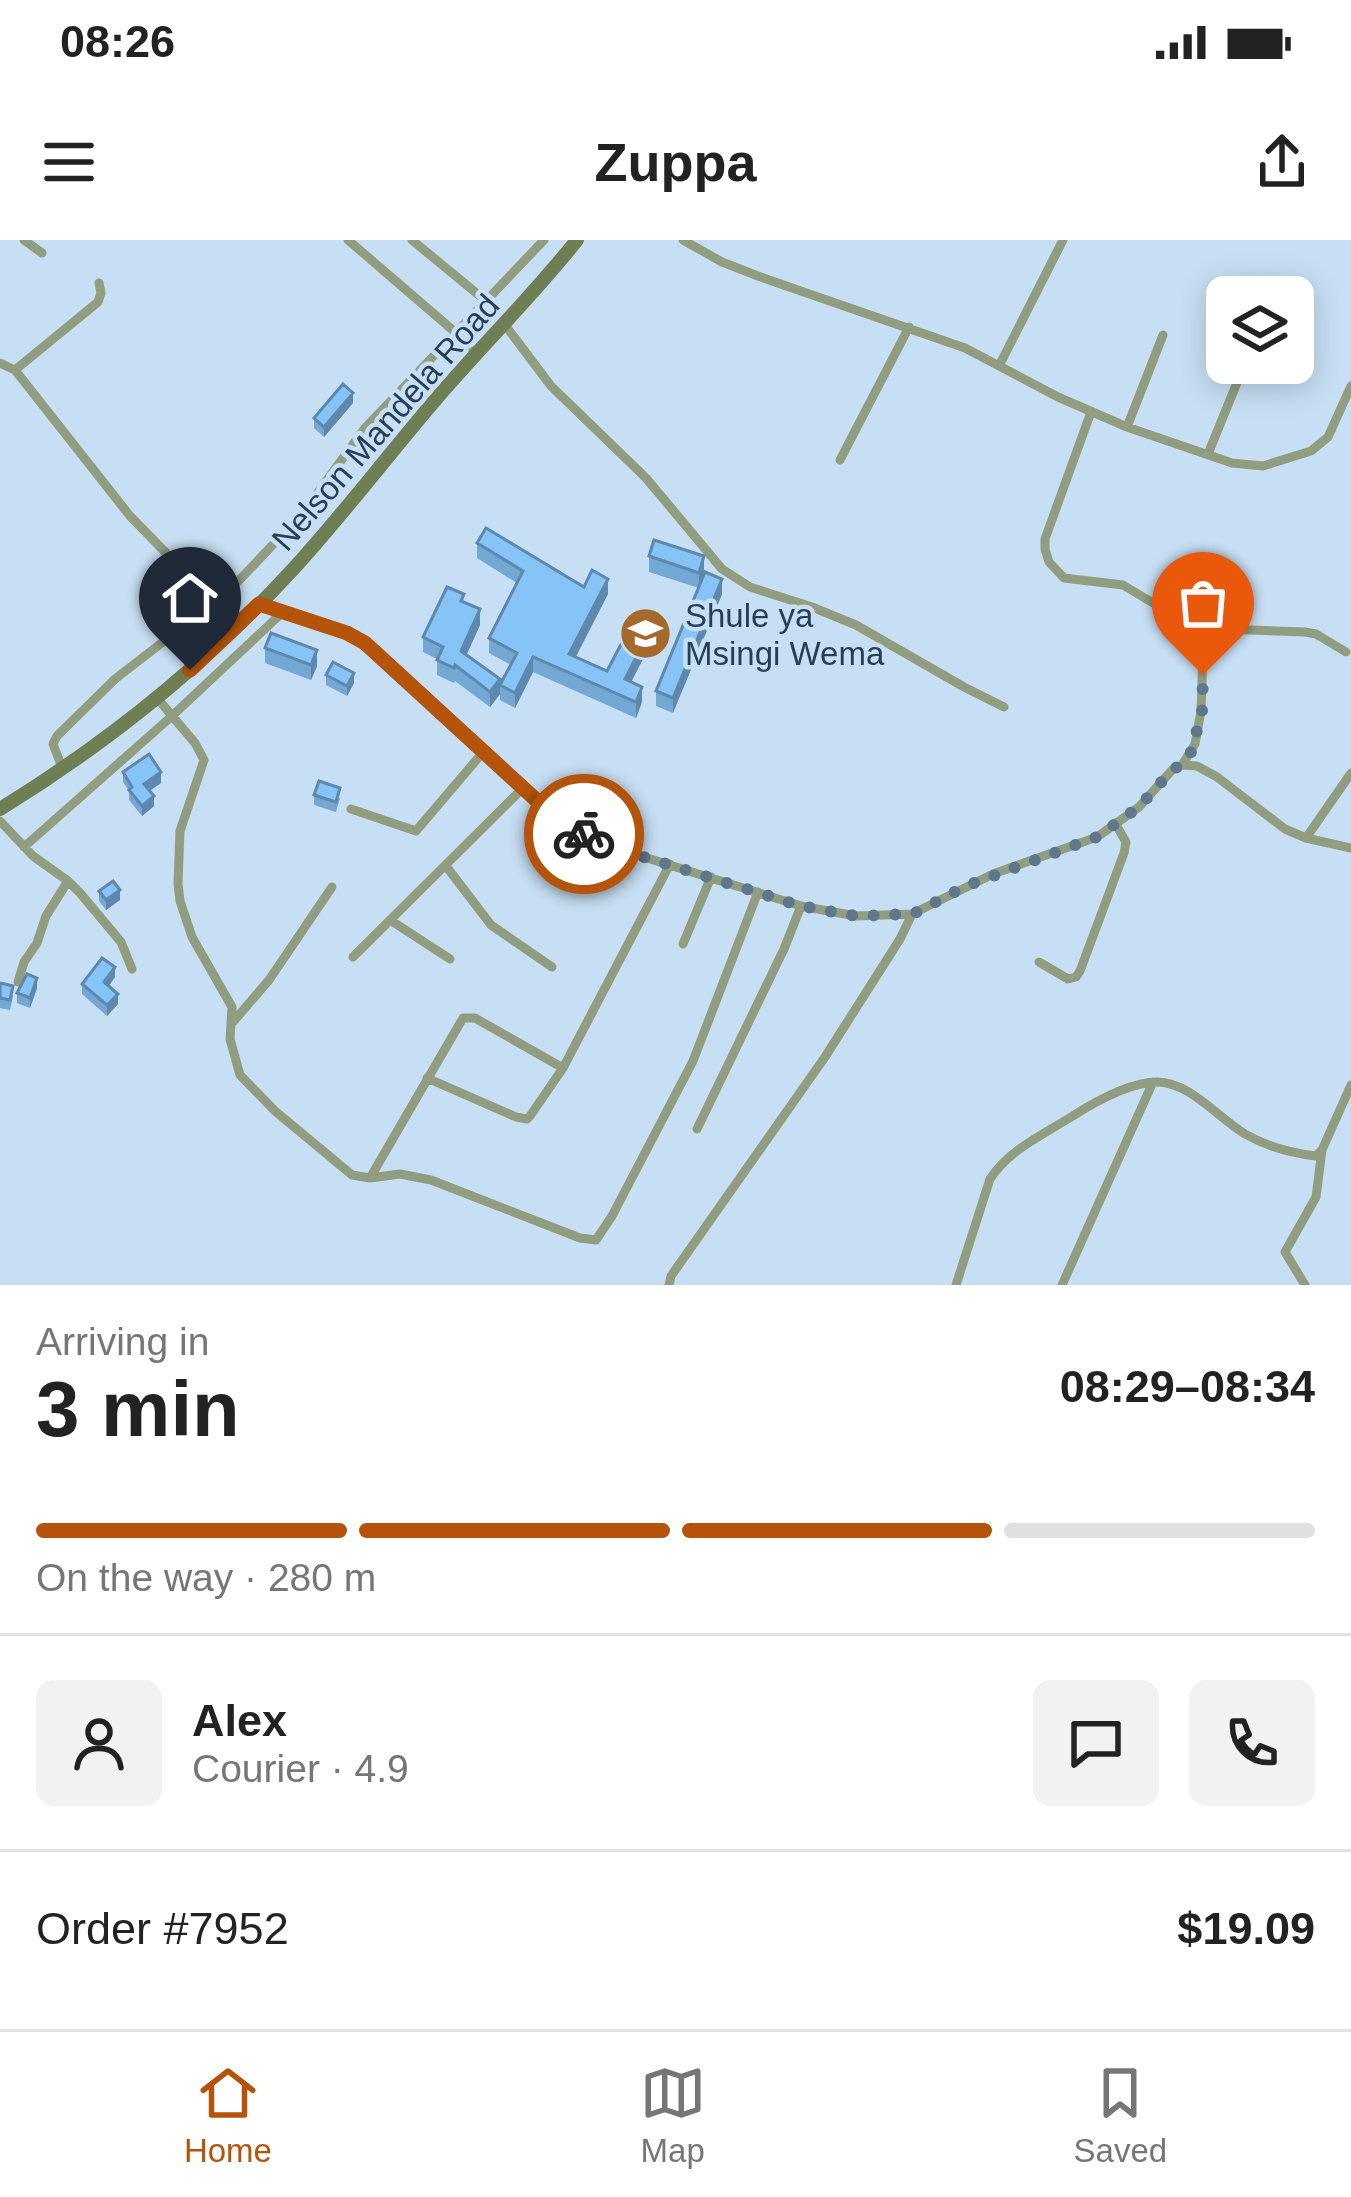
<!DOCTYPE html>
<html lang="en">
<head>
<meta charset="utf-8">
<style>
  body { margin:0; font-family:Arial,sans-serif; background:#f2f2f2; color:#222; height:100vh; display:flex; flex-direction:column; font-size:45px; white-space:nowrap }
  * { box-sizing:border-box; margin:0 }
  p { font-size:39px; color:#767676 }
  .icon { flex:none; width:66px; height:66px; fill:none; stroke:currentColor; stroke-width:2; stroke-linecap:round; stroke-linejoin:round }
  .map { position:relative; height:1045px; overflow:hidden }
  .panel { display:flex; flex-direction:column; background:#fff; flex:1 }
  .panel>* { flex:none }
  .buttons { position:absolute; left:1206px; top:36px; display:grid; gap:24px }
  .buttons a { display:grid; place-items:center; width:108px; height:108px; border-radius:18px; background:#fff; box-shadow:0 6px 30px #0003; font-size:60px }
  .pin { position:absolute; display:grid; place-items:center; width:102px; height:102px; color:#fff; margin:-123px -51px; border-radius:50% 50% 50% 0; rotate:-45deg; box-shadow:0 0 12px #0007 }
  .pin .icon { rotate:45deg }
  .courier { position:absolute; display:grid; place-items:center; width:120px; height:120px; margin:-60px; border:9px solid #b45309; border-radius:50%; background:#fff; color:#222; box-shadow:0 3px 15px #0007 }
  .summary em { font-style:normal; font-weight:600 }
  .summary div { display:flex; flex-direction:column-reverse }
  .summary { display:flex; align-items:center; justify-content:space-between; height:204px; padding:0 36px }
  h1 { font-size:78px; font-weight:600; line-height:90px }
  .bar { display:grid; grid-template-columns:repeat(4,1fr); gap:18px 12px; align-content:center; height:144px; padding:0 36px }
  .bar i { height:15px; border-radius:9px; background:#e0e0e0 }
  .bar .on { background:#b45309 }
  .bar p { grid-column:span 4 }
  .line { display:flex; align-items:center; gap:30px; padding:0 36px; border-top:3px solid #e0e0e0 }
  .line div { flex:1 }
  .round { display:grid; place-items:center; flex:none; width:126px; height:126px; border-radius:18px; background:#f2f2f2 }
  .status { display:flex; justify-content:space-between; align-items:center; height:84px; padding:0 60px; background:#fff; direction:ltr }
  .status svg { height:33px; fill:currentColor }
  header { display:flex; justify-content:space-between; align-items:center; height:156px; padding:0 36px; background:#fff; font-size:54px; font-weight:600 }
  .tabs { display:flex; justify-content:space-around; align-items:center; height:168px; border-top:3px solid #e0e0e0; background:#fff; font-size:33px; color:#767676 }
  .tabs a { display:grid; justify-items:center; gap:6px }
  .tabs .on { color:#b45309 }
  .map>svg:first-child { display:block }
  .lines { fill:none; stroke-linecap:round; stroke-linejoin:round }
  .street { stroke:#929d80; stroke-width:9 }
  .secondary { stroke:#6f7e53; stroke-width:14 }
  .wall { fill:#73a8d4 }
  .shaded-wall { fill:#5e88ac }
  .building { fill:#86c3f6; stroke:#5e88ac; stroke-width:3 }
  .done { stroke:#5e778c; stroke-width:12; stroke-dasharray:0 21.6 }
  .route { stroke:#b45309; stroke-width:15 }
  .labels { text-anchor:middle; stroke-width:9; stroke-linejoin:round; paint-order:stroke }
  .street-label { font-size:33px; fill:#263f54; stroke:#c7dff4 }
  .poi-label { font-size:33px; fill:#263f54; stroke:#c7dff4; text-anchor:start }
</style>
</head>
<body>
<div class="status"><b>08:26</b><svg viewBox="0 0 49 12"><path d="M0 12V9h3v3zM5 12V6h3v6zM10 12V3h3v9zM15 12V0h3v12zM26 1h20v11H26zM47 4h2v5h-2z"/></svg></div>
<header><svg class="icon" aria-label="menu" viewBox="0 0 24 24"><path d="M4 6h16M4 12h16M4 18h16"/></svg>Zuppa<svg class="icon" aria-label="share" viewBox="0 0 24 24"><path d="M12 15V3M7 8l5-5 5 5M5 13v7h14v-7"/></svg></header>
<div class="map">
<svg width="1351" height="1045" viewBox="0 0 1351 1045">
  <rect width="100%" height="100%" fill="#c7dff4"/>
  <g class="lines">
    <path class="street" d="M24,0l18,13
      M348,0l107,92 21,22
      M412,0l74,61
      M683,0l39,22 36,14 207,72 93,49 69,30 105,36 31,3 48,-15 17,-14 23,-51
      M505,85l46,61 95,92 76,91 28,18 62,20 44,18 108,62 40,20
      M0,123l15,7 115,146 86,88
      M1000,124l63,-124
      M15,130l83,-68 3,-9 -2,-10
      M1091,172l-46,127v10l4,13 15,16 59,7 45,27 27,21 8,19 -2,59 -6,33 -13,21
      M1127,187l36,-92
      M1208,214l37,-91
      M840,220l69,-133
      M259,364l98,33 189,172 23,18 46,21 186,58 55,10 56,-2 81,-40 104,-37 42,-30 34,-38 9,-4 15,1 20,11 68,52 21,9 45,10
      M1192,388l113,4 11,2 30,18
      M157,458l38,45 9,17 -24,71 -2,53 2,17 12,36 40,70 -2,32 10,36 35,36 77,64 18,3 30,-4 31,6 149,58 16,2 16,-24 81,-155 65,-169
      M63,530l-10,-26 4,-8 58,-57 114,-88 73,-77 63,-86 179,-188
      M351,569l65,22 68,-80
      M0,581l33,35 35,25 12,12 41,49 11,27
      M1306,598l45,-65
      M24,607l148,-131 112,-105
      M446,626l45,59 61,42
      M390,680l60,39
      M683,704l28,-67
      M353,717l171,-170
      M1039,722l29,17 8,-2 4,-6 44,-118 2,-11 -11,-19
      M18,742l6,-20 13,-19 9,-27 22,-35
      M233,782l36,-42 63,-93
      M427,838l89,39 11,2 3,-3 33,-48 107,-204
      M697,889l87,-180 17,-43
      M370,938l93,-160h12l88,50
      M669,1045l2,-9 154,-219 75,-118 12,-25
      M956,1045l34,-106c19,-29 52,-44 81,-62 22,-14 59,-35 86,-35 33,0 61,36 88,52 21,12 46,19 71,22l6,-6 29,-65
      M1062,1045l91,-203
      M1305,1045l-20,-33 31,-55 6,-47"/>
    <path class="secondary" d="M0,569c109,-67 209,-148 296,-243 47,-52 90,-108 135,-161 48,-57 100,-107 146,-165"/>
  </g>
  <path class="wall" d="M353,163l-29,34 -10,-9v-10z
    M477,303l107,44 24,7 -32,63 31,14 39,-18 -15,29 11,20 -6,16 -103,-46 -18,36 -15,-8v-15l11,-20 -22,-12v-15l28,-55 -40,-25z
    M649,316l55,15 -5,17 -50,-16z
    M722,354l-49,119 -17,-7v-15z
    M464,362l16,23 -13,29 33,40 -10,13 -35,-26 -1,2 -17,-8v-16l-14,-7v-15z
    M265,408l52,18 -6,14 -46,-17z
    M326,435l28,8 -7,13 -21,-11z
    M123,532l38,11 -11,8 4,15 -12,10 -13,-16v-9l-6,-9z
    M314,555l26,3 -4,14 -22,-7z
    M99,651l21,9 -14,10 -7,-9z
    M115,737l-6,9 9,18 -11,12 -25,-22v-10z
    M0,743l13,13 -3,14 -10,-2z
    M37,748l-7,20 -13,-5v-10z"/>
  <path class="shaded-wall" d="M353,153v10l-29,34v-10z
    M704,316v15l-5,17v-15z
    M608,339v15l-39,75v-15z
    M722,339v15l-49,119v-15z
    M480,369v16l-19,41v-15z
    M646,398v15l-21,41v-15z
    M317,410v16l-6,14v-15z
    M533,417v15l-18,36v-15z
    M354,433v10l-7,13v-10z
    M500,439v15l-10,13v-15z
    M642,447v15l-6,16v-16z
    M161,532v11l-17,11v-10z
    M154,556v10l-12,10v-10z
    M120,650v10l-14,10v-10z
    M115,727v10l-11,15v-10z
    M37,738v10l-7,20v-10z
    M118,754v10l-11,12v-11z"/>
  <path class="building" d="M343,144l10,9 -29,34 -10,-9z
    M486,288l98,59 8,-17 16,9 -39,75 38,17 22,-42 17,9 -21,41 17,8 -6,15 -103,-45 -18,36 -15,-8 17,-32 -28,-15 34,-67 -46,-28z
    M654,300l50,16 -5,17 -50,-17z
    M705,332l17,7 -49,119 -17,-7z
    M447,347l17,7 -3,7 19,8 -19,42 39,28 -10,13 -35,-27 -1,3 -17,-8 6,-13 -20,-10z
    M271,393l46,17 -6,15 -46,-17z
    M333,422l21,11 -7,13 -21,-11z
    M149,514l12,18 -17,12 10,12 -12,10 -13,-16 3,-3 -9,-15z
    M319,541l21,7 -4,14 -22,-7z
    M113,641l7,9 -14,10 -7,-9z
    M102,718l13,9 -11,15 14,12 -11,11 -25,-21z
    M27,734l10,4 -7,20 -13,-5z
    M0,743l13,3 -3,14 -10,-2z"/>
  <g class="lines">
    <path class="done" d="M584,594l31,14 186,58 55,10 57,-2 53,-28 131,-49 42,-30 34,-38 9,-4 9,-13 11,-40 1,-37"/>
    <path class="route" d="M190,430l69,-66 88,29 18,10 181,166 38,25"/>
  </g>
  <defs>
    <symbol id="school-disc" viewBox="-11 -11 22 22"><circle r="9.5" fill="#a56a2b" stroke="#c7dff4"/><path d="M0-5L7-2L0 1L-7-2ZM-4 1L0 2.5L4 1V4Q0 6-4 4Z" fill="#fff"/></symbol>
  </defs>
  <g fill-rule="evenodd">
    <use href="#school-disc" x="616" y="364" width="59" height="59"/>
  </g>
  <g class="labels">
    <g class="street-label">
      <text transform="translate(385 182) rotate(-49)" y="12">Nelson Mandela Road</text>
    </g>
    <g class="poi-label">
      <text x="685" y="387">Shule ya<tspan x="685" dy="38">Msingi Wema</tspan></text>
    </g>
  </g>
</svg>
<div class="buttons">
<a><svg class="icon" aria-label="layers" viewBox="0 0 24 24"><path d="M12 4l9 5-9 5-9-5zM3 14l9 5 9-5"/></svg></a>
</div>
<div class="pin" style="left:1203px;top:435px;background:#ea580c"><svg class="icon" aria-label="bag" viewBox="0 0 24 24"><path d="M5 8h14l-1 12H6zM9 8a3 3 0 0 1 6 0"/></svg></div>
<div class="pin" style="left:190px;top:430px;background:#1f2937"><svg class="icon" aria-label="home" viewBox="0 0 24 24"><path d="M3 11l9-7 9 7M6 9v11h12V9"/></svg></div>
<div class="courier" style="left:584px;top:594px"><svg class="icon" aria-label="bike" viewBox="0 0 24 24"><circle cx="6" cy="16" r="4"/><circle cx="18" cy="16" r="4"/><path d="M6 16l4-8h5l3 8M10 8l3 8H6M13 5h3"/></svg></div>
</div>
<section class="panel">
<div class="summary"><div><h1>3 min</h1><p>Arriving in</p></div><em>08:29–08:34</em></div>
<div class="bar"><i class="on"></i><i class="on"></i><i class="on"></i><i></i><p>On the way · 280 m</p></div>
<div class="line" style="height:216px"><a class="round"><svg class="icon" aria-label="person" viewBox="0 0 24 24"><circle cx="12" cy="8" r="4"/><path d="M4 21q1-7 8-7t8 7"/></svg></a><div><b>Alex</b><p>Courier · 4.9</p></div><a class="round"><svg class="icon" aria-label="chat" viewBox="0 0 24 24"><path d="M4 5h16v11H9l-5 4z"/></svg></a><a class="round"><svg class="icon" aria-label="phone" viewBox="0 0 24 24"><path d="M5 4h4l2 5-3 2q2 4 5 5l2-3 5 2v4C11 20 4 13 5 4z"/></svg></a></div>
<div class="line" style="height:156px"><div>Order #7952</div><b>$19.09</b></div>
</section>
<nav class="tabs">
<a class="on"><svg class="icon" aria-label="home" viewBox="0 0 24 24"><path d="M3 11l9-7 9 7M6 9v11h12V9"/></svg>Home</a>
<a><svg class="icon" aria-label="map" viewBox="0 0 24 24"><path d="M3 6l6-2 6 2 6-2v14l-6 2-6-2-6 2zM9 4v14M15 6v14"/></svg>Map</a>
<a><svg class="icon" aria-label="saved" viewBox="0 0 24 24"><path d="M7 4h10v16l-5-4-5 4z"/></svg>Saved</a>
</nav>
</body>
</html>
